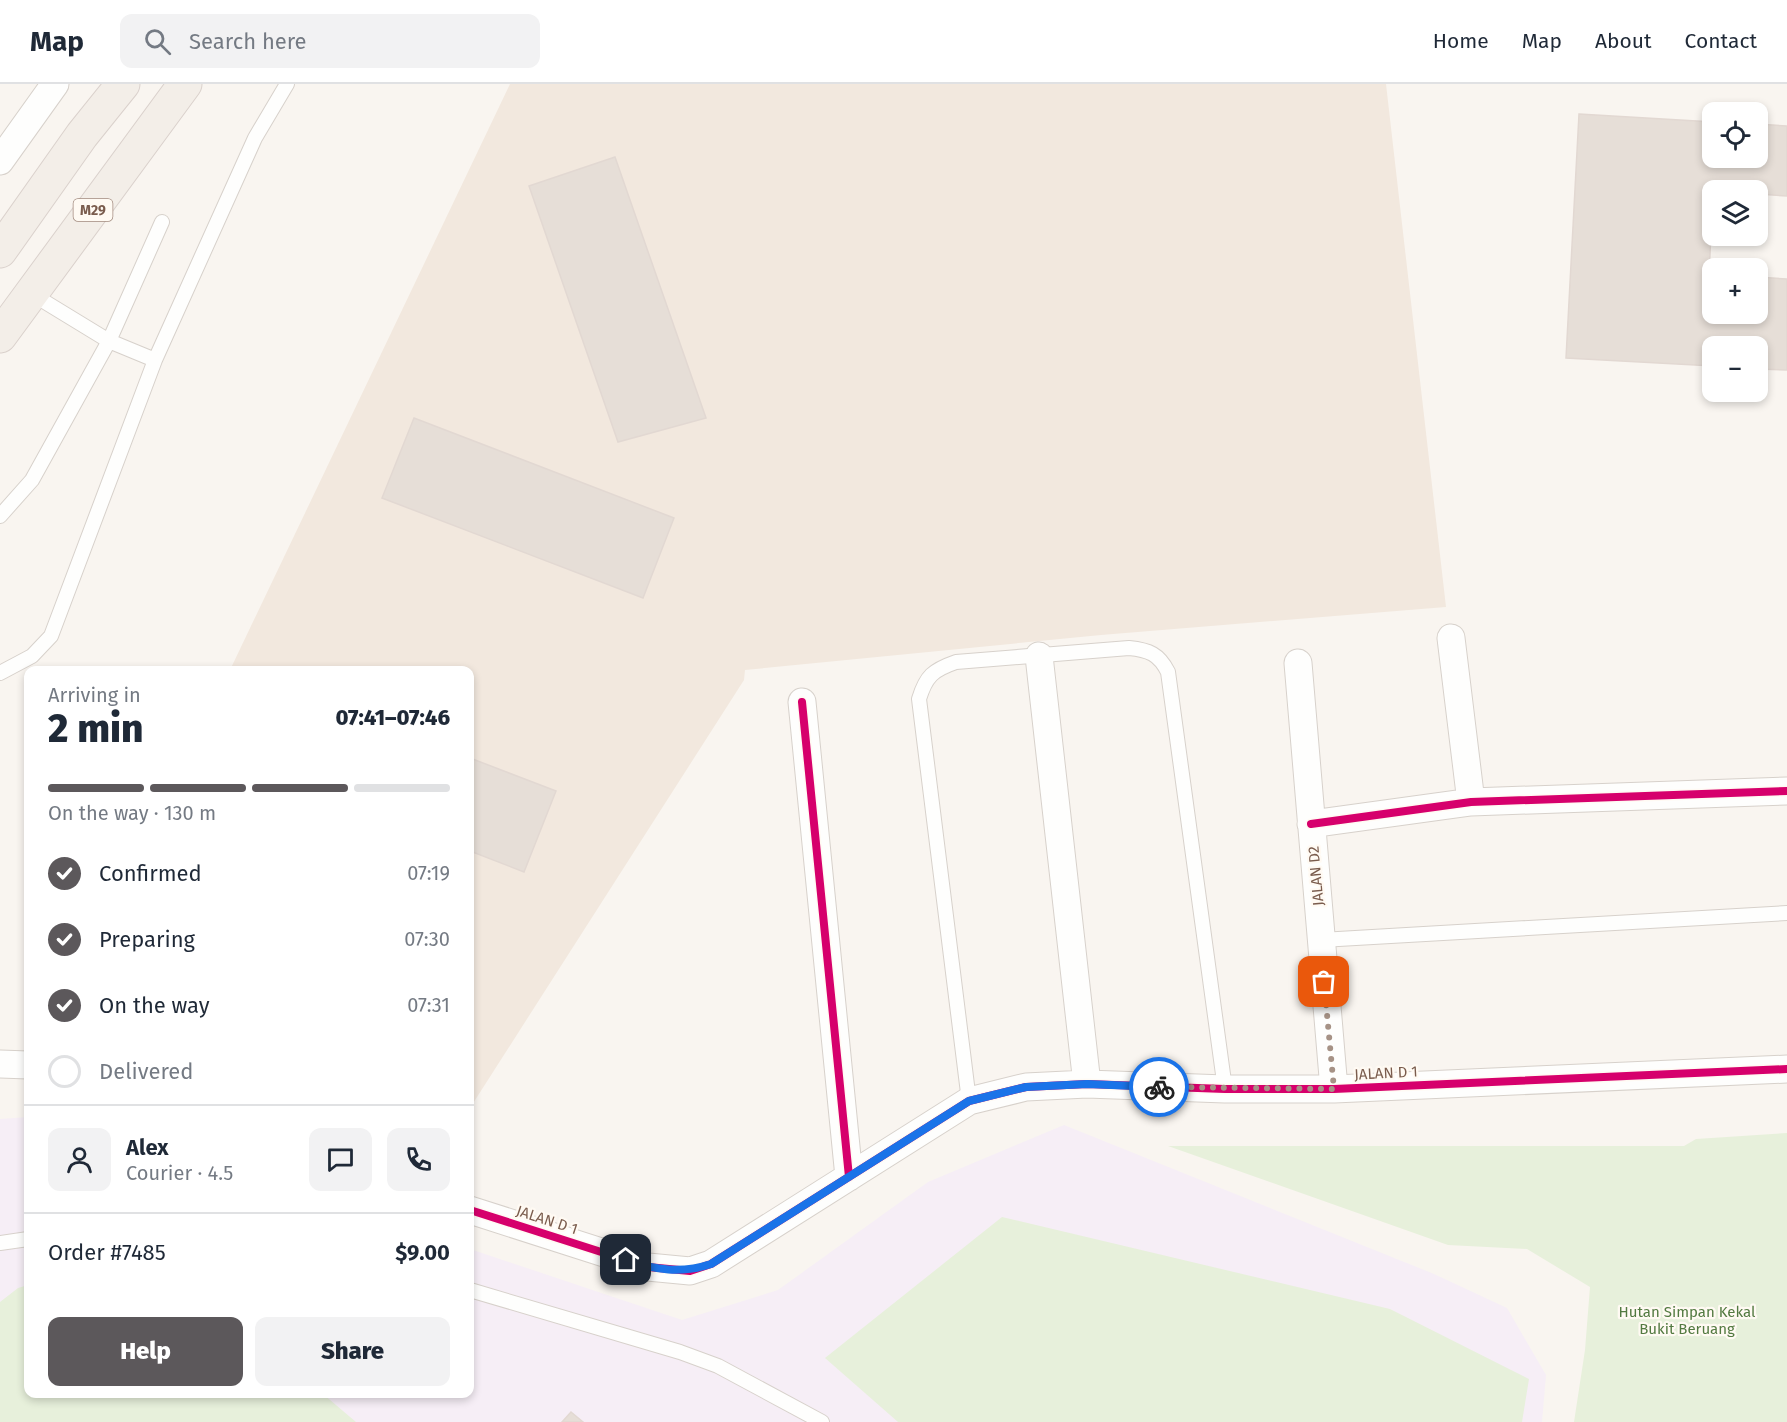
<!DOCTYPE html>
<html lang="en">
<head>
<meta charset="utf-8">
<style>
  body { margin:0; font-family:"Fira Sans",sans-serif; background:#f2f2f3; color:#1f2937; height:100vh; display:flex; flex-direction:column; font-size:22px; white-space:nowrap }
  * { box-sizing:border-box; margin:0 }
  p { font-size:20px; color:#747a83 }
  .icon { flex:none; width:33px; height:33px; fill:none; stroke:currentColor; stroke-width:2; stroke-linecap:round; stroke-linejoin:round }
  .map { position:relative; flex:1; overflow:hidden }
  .drawer { position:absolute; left:24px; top:582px; width:450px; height:732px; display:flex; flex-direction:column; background:#fff; border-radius:12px; box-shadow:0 3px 9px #0003 }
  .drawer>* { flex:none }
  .fabs { position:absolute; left:1702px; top:18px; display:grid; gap:12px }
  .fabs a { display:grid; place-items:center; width:66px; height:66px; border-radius:12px; background:#fff; box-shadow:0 3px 9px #0003; font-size:30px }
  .pin { position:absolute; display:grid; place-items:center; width:51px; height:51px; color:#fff; margin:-26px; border-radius:12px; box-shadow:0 3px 9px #0006 }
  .courier { position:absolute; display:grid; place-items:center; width:60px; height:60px; margin:-30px; border:4px solid #1a73e8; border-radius:50%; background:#fff; color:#222; box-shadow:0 2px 8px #0007 }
  .head em { font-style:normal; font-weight:800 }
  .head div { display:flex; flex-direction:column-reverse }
  .head { display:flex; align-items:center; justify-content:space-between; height:102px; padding:0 24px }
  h1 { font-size:39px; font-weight:800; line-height:45px }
  .bar { display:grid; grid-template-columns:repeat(4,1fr); gap:9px 6px; align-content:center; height:72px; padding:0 24px }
  .bar i { height:8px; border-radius:4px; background:#e0e1e3 }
  .bar .current { background:#5c585b }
  .bar p { grid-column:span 4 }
  .line { display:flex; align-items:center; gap:15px; padding:0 24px; border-top:2px solid #e0e1e3 }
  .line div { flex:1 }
  .round { display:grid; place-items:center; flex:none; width:63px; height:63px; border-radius:12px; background:#f2f2f3 }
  ol { padding:0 24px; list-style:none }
  li { display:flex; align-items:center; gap:18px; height:66px }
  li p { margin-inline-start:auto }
  li .icon { padding:6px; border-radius:50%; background:#5c585b; color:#fff; stroke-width:4 }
  li:last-child { color:#747a83 }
  li i { width:33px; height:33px; border:3px solid #e0e1e3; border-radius:50% }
  .action { display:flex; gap:12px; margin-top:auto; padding:12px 24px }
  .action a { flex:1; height:69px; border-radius:12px; background:#5c585b; color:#fff; font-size:24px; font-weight:800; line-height:69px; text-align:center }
  .action a+a { background:#f2f2f3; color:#1f2937 }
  header { display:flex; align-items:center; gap:36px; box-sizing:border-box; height:84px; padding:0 30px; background:#fff; border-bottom:2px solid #e0e1e3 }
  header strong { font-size:28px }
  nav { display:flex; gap:33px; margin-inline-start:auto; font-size:21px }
  .search { width:420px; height:54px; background:#f2f2f3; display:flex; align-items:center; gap:15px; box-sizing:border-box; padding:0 21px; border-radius:12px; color:#747a83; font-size:22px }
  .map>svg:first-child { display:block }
  .residential { fill:#f2e8de }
  .education { fill:#f6eef6 }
  .green { fill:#e7f0db }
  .building { fill:#e6ded7; stroke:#e2d8d2; stroke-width:1.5 }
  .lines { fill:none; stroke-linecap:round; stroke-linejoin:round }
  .lane-casing { stroke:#d7d1cb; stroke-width:16 }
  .street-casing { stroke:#d7d1cb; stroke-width:29 }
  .primary-casing { stroke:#dad1cc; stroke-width:35 }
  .lane { stroke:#fefefd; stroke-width:14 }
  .street { stroke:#fefefd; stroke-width:27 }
  .primary { stroke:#f3eee8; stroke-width:33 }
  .cycleway-casing { stroke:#fffaf3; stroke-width:11 }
  .cycleway { stroke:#d6006c; stroke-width:8 }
  .done { stroke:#a69286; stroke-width:6; stroke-dasharray:0 10.8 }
  .route { stroke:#1a73e8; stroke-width:8 }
  .labels { text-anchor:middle; stroke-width:4.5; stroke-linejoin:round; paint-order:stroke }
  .shield { fill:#fffaf3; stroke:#a28b7f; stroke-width:1.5 }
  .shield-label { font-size:14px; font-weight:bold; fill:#7a5c4d }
  .street-label { font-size:15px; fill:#7a5c4d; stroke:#fffaf3 }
  .park-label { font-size:15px; fill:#537a41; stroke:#fffaf3 }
</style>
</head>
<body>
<header>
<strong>Map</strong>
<div class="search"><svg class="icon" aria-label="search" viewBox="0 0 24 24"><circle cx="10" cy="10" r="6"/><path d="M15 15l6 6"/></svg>Search here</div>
<nav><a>Home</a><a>Map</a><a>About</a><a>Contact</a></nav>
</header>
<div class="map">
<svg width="1787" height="1338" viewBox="0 0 1787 1338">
  <rect width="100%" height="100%" fill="#f9f5f0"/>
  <path class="residential" d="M510,0h876l60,523 -345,28 -356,35 -1,10 -274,428v-438h-240z"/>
  <path class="education" d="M28,1033v277h442v-145l212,71 96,-30 150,-108 136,-57 370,149 73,34 39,67 -4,47h-1542v-303z"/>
  <path class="green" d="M1787,1049v289h-213l11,-72 5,-63 -63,-38 -79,-4 -280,-99h516l12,-7z
    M1002,1133l388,92 139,70 -7,43h-624l-73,-64z
    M28,1201v109h295l33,28h-356v-120l18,-14z"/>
  <path class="building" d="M1579,30l134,8v36h45v-34l29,2v70l-29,-2v-4h-45l-4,85h4v39h45v-37l29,2v91l-29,-1v-23h-45v20l-147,-8z
    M615,73l91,261 -88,24 -89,-256z
    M414,334l260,100 -31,80 -261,-100z
    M470,674l86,33 -32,81 -54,-21z
    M571,1328l12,10h-21z"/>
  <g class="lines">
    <defs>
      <path id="lane" d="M32,210l77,47 46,19
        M0,432l32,-36 77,-139 53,-119
        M0,589l32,-17 19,-20 104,-276 100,-222 32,-54
        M1321,856l466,-27
        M969,1017l-50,-402c7,-23 14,-29 37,-37l173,-14c20,2 30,6 39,24l57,417
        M0,1159l28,-4
        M470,1206l210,62 38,14 104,56"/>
      <path id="street" d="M0,77l55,-77
        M1451,554l20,164
        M1039,572l48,428
        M1298,579l36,426
        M802,618l47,475
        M1311,740l160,-22 316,-11
        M0,980l28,1
        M470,1126l178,57 42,4 21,-7 258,-163 57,-14 61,-3 138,5h109l453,-20"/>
      <path id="primary" d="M0,167l82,-116 41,-51
        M0,252l185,-252"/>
    </defs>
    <use href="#lane" class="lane-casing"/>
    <use href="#street" class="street-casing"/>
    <use href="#primary" class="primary-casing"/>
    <use href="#lane" class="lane"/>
    <use href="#street" class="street"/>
    <use href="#primary" class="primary"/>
    <defs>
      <path id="cycleway" d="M802,618l47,475
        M1311,740l160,-22 316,-11
        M470,1126l178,57 42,4 21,-7 258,-163 57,-14 61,-3 138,5h109l453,-20"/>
    </defs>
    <use href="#cycleway" class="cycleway-casing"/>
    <use href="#cycleway" class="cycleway"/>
  </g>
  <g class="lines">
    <path class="done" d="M1159,1003l175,2 -10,-107"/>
    <path class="route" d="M626,1176c30,10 55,14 85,4l258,-163 57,-14 61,-3 72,3"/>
  </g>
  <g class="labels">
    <rect class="shield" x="73.5" y="115" width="39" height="22" rx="4.5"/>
    <g class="shield-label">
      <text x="93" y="131">M29</text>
    </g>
    <g class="street-label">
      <text transform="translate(1316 792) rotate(-95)" y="5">JALAN D2</text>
      <text transform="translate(1386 989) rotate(-3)" y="5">JALAN D 1</text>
      <text transform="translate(547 1136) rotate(18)" y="5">JALAN D 1</text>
    </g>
    <g class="park-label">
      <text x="1687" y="1233">Hutan Simpan Kekal<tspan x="1687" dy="17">Bukit Beruang</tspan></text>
    </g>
  </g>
</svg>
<div class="fabs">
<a><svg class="icon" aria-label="locate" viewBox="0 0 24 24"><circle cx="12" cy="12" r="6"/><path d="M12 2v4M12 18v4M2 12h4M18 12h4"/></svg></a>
<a><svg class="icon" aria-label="layers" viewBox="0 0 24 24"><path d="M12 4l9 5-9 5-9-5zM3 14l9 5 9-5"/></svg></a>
<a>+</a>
<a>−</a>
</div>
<div class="pin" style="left:1324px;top:898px;background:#ea580c"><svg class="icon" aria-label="bag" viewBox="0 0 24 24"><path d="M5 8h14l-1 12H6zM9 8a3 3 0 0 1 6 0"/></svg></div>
<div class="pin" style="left:626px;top:1176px;background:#1f2937"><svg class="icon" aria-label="home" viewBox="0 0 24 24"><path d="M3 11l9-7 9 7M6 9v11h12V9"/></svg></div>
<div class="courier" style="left:1159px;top:1003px"><svg class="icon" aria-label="bike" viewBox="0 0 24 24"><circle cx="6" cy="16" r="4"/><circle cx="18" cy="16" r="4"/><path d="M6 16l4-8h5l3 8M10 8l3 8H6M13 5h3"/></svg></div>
<section class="drawer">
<div class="head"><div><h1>2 min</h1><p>Arriving in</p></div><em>07:41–07:46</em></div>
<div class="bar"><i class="current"></i><i class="current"></i><i class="current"></i><i></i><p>On the way · 130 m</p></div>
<ol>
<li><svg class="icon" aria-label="check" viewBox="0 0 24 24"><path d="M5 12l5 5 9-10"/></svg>Confirmed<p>07:19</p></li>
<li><svg class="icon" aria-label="check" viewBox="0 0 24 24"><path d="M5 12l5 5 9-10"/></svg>Preparing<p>07:30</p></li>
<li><svg class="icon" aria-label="check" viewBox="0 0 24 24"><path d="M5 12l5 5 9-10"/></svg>On the way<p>07:31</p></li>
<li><i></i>Delivered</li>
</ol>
<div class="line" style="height:108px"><a class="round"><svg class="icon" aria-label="person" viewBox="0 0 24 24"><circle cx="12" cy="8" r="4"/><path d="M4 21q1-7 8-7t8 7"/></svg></a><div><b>Alex</b><p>Courier · 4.5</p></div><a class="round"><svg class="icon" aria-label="chat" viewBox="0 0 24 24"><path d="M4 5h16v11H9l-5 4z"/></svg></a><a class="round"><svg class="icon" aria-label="phone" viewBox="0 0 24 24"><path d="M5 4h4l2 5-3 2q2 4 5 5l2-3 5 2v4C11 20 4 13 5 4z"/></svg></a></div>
<div class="line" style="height:78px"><div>Order #7485</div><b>$9.00</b></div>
<div class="action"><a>Help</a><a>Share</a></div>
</section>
</div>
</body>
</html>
